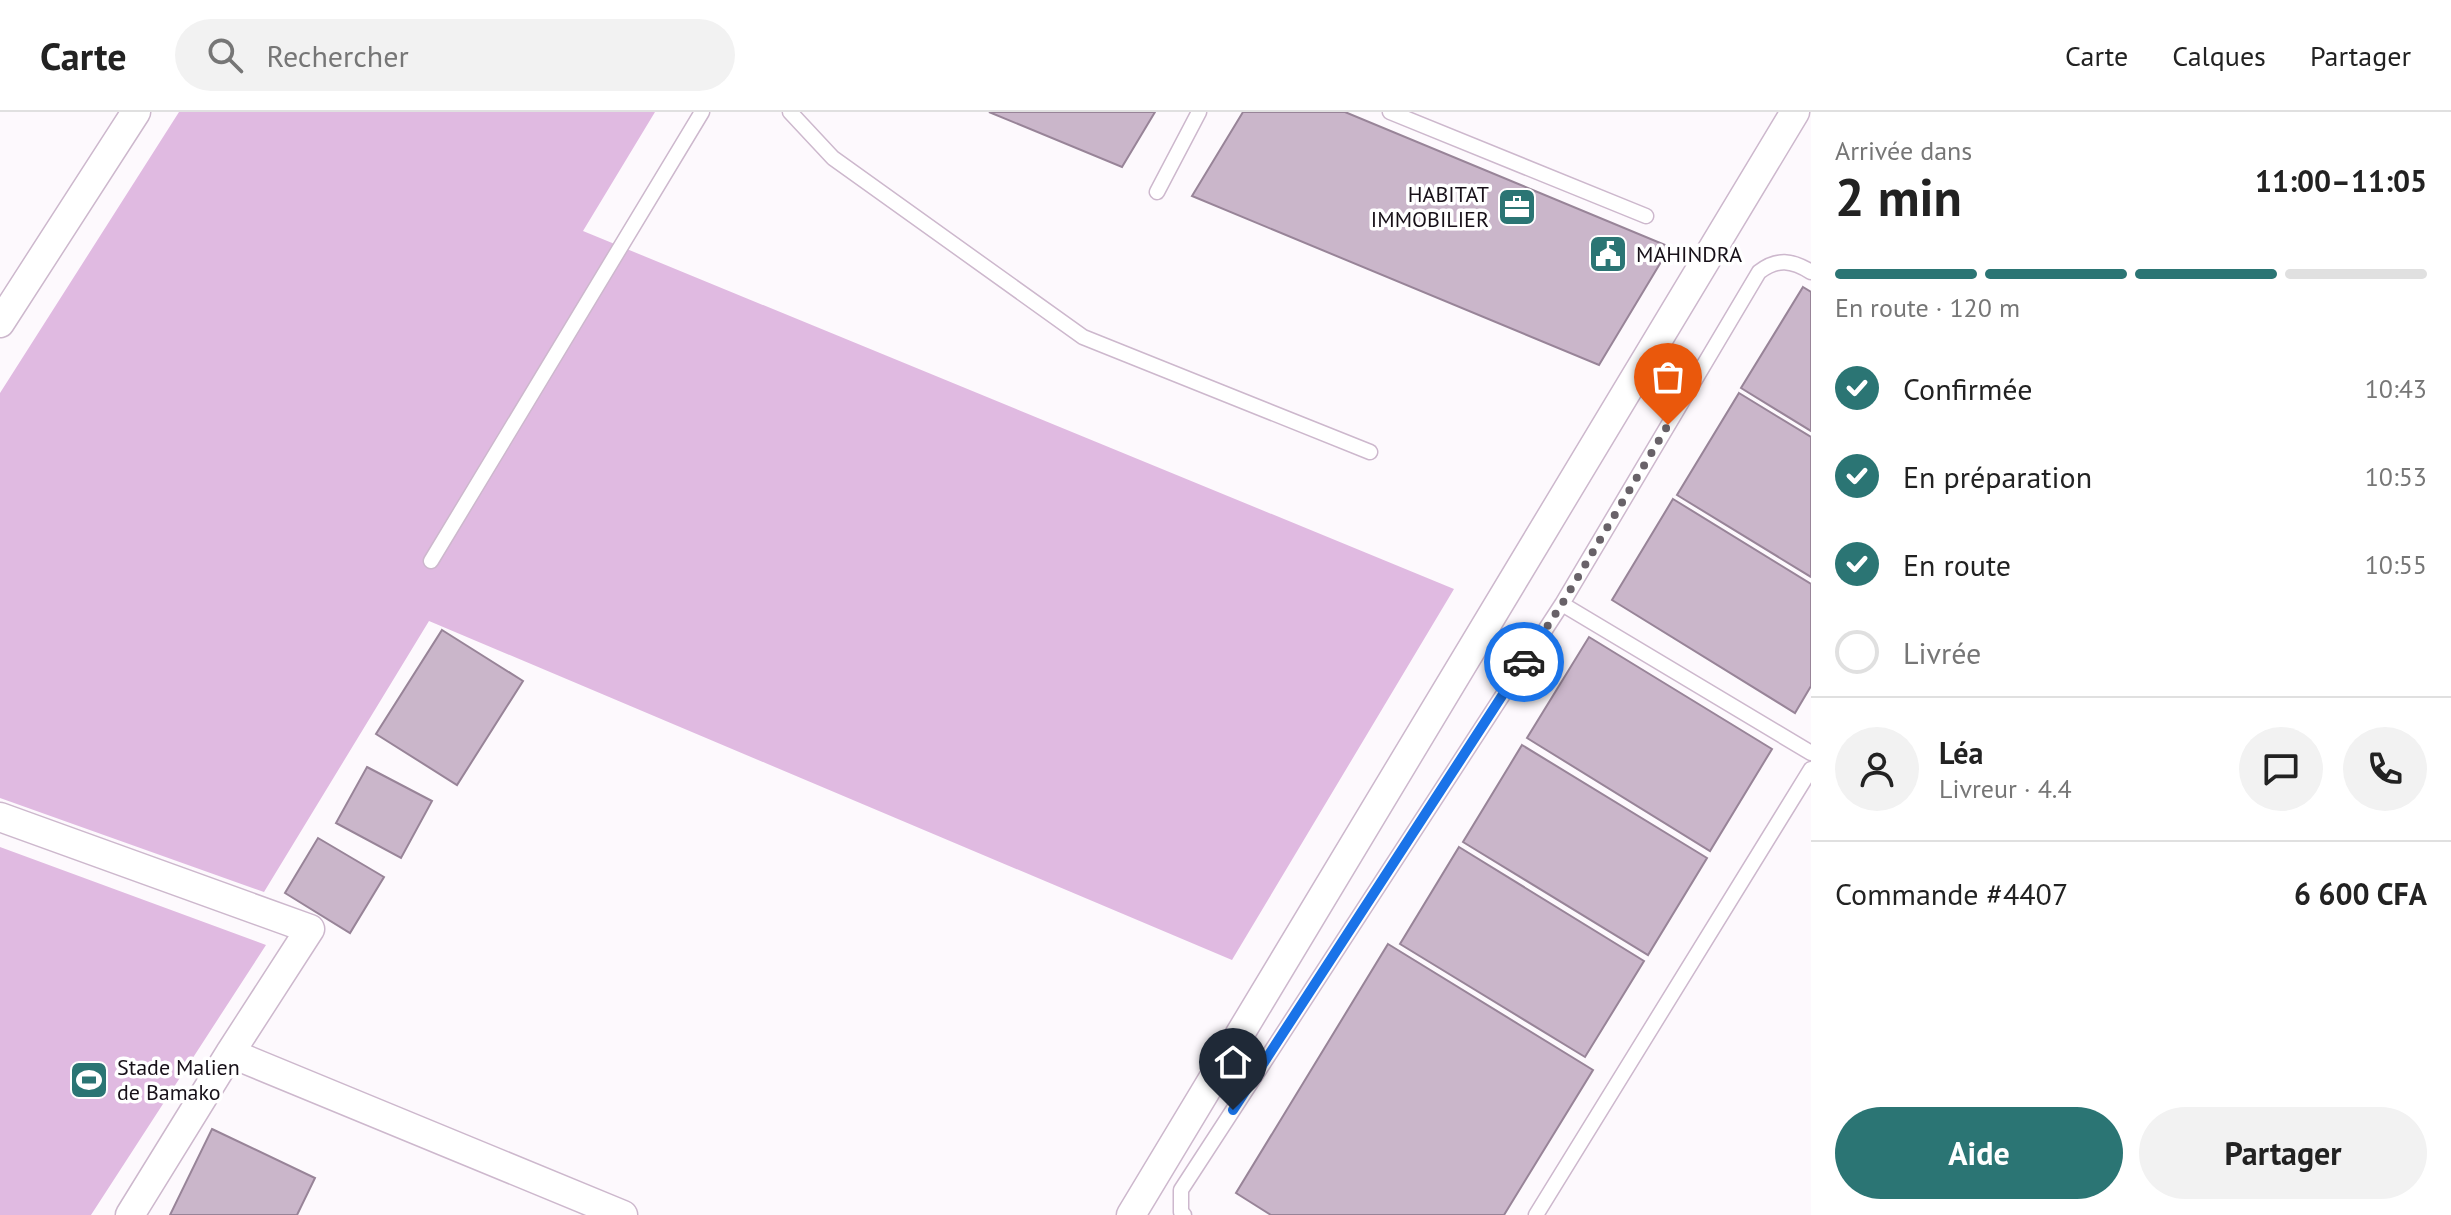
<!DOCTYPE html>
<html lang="fr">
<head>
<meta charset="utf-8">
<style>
  body { margin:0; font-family:"PT Sans",sans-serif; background:#f2f2f2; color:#222; height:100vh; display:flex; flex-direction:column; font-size:30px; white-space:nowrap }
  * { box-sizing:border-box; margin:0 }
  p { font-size:26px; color:#767676 }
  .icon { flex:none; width:44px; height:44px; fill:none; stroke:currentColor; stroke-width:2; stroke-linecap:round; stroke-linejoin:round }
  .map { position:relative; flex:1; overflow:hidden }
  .details { display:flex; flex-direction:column; background:#fff; width:640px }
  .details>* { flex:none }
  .pin { position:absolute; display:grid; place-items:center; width:68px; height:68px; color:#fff; margin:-82px -34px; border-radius:50% 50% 50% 0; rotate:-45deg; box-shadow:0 0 8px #0007 }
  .pin .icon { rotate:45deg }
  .courier { position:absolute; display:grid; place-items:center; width:80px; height:80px; margin:-40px; border:6px solid #1a73e8; border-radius:50%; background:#fff; color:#222; box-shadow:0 2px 10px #0007 }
  .summary em { font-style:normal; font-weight:700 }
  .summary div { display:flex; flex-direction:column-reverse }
  .summary { display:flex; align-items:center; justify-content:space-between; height:136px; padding:0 24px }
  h1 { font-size:52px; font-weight:700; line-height:60px }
  .bar { display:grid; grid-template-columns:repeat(4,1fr); gap:12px 8px; align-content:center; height:96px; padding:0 24px }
  .bar i { height:10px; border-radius:6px; background:#e0e0e0 }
  .bar .selected { background:#2b7574 }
  .bar p { grid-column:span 4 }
  .line { display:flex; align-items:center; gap:20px; padding:0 24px; border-top:2px solid #e0e0e0 }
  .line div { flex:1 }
  .round { display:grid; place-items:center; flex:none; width:84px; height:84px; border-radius:42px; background:#f2f2f2 }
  ol { padding:0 24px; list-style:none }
  li { display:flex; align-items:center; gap:24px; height:88px }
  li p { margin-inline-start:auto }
  li .icon { padding:8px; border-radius:50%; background:#2b7574; color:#fff; stroke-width:4 }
  li:last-child { color:#767676 }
  li i { width:44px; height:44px; border:4px solid #e0e0e0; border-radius:50% }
  .button { display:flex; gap:16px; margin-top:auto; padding:16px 24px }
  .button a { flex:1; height:92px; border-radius:48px; background:#2b7574; color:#fff; font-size:32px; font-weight:700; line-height:92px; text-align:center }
  .button a+a { background:#f2f2f2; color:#222 }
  header { display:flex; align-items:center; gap:48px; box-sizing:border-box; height:112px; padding:0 40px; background:#fff; border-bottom:2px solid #e0e0e0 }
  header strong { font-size:38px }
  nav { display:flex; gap:44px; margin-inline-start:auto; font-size:28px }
  .search { width:560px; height:72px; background:#f2f2f2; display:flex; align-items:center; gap:20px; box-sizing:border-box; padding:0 28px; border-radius:44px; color:#767676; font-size:30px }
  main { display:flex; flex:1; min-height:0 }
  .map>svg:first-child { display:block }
  .green { fill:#e0bae1 }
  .building { fill:#cab6ca; stroke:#988498; stroke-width:2 }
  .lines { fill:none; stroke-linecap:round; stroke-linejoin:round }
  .lane-casing { stroke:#cdb8cd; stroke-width:17 }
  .street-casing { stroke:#cdb8cd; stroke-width:31 }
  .lane { stroke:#fff; stroke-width:14 }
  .street { stroke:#fff; stroke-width:28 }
  .done { stroke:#686268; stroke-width:8; stroke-dasharray:0 14.4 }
  .route { stroke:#1a73e8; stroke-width:10 }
  .labels { text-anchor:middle; stroke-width:7; stroke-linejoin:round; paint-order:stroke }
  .poi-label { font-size:22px; fill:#171018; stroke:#fff; text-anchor:start }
</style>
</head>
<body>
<header>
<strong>Carte</strong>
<div class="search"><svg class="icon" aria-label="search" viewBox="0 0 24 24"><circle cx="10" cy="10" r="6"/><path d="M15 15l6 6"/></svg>Rechercher</div>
<nav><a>Carte</a><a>Calques</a><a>Partager</a></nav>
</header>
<main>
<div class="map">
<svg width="1811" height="1103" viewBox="0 0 1811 1103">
  <rect width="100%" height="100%" fill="#fdf9fd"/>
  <path class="green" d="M179,0h476l-72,119 871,358 -222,371 -803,-339 -165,271 -264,-94v-405z
    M0,735l266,98 -175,270h-91z"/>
  <path class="building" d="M989,0h166l-33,55z
    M1243,0h102l325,135 -71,118 -407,-169z
    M1803,175l8,5v139l-70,-43z
    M1739,281l72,44v140l-134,-82z
    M1673,387l138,85v102l-16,27 -183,-113z
    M442,518l81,51 -66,104 -81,-51z
    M1589,525l183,112 -62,102 -183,-113z
    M1522,633l185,113 -59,97 -185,-113z
    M367,655l65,34 -31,57 -65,-35z
    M318,726l66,39 -34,56 -65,-40z
    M1459,735l185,114 -59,96 -185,-113z
    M1388,832l205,126 -89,145h-233l-35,-22z
    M212,1017l103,49 -18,37h-127z"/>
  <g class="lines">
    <defs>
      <path id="lane" d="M790,0l43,46 250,179 287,115
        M1390,0l256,104
        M1157,80l42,-80
        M431,449l271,-449
        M1562,492l249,149
        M1184,1103l-3,-3v-22l381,-586 197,-332c18,-14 33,-12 52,0
        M1536,1103l275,-446"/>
      <path id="street" d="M0,211l136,-211
        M0,705l310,112 -80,124 -100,162
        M230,941l393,162
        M1131,1103l664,-1103"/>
    </defs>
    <use href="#lane" class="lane-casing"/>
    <use href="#street" class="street-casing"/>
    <use href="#lane" class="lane"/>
    <use href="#street" class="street"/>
  </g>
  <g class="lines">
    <path class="done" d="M1524,550l38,-58 106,-179"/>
    <path class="route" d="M1233,998l291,-448"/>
  </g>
  <defs>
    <symbol id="office-square" viewBox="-11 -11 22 22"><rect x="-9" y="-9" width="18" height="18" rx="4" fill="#2b7574" stroke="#fff"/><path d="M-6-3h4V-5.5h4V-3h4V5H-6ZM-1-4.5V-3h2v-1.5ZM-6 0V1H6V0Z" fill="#fff"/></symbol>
    <symbol id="civic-square" viewBox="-11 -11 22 22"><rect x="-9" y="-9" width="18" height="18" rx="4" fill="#2b7574" stroke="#fff"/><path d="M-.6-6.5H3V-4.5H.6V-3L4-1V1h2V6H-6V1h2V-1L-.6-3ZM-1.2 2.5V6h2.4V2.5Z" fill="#fff"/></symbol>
    <symbol id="stadium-square" viewBox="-11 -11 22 22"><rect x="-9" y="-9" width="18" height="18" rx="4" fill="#2b7574" stroke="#fff"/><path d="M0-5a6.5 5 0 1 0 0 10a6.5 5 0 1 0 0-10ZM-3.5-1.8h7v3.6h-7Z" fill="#fff"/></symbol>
  </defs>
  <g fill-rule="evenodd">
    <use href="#office-square" x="1495" y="73" width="44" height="44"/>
    <use href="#civic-square" x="1586" y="120" width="44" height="44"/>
    <use href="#stadium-square" x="67" y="946" width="44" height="44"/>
  </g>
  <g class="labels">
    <g class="poi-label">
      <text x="1489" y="90" text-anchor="end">HABITAT<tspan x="1489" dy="25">IMMOBILIER</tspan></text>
      <text x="1636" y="150">MAHINDRA</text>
      <text x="117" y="963">Stade Malien<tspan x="117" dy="25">de Bamako</tspan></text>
    </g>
  </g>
</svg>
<div class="pin" style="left:1668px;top:313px;background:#ea580c"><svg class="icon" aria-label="bag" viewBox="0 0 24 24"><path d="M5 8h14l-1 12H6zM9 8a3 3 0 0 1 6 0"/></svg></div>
<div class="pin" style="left:1233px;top:998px;background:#1f2937"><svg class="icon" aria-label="home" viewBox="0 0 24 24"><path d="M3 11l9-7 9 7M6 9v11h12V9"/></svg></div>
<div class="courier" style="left:1524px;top:550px"><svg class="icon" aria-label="car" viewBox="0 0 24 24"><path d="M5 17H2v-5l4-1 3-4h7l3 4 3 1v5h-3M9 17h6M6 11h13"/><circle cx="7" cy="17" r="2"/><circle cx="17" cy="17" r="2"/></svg></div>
</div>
<section class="details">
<div class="summary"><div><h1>2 min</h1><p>Arrivée dans</p></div><em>11:00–11:05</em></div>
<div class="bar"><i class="selected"></i><i class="selected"></i><i class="selected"></i><i></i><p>En route · 120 m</p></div>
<ol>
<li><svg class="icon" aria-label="check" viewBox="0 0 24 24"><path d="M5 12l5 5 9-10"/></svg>Confirmée<p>10:43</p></li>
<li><svg class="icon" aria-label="check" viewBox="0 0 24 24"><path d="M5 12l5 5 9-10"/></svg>En préparation<p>10:53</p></li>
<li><svg class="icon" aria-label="check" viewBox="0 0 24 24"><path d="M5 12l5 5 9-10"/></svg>En route<p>10:55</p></li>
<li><i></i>Livrée</li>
</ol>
<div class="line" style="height:144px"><a class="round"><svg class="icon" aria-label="person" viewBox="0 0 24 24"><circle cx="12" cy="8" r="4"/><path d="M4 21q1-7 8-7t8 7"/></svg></a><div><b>Léa</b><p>Livreur · 4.4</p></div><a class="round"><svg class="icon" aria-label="chat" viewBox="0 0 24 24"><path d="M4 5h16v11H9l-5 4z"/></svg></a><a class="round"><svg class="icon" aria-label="phone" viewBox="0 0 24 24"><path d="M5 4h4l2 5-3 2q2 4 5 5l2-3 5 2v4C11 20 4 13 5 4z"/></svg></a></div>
<div class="line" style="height:104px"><div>Commande #4407</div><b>6 600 CFA</b></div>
<div class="button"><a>Aide</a><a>Partager</a></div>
</section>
</main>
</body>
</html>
